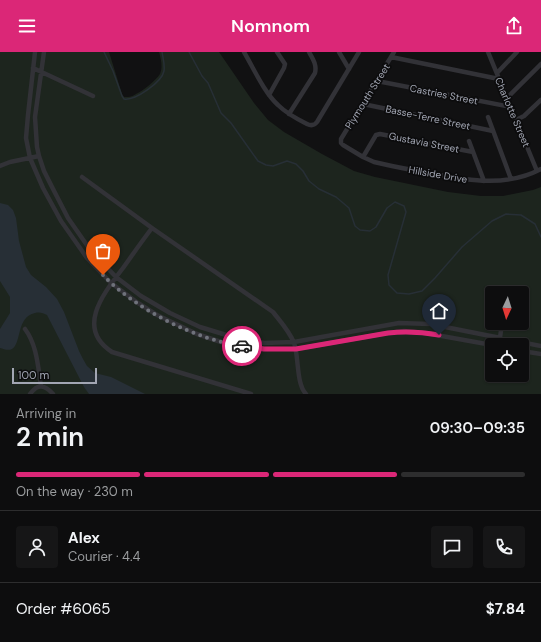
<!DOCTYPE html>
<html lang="en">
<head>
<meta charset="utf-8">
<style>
  body { margin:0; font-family:"DM Sans",sans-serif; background:#161617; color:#f1f3f6; height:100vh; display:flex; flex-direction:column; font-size:15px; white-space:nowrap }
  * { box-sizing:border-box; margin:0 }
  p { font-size:13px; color:#9a9c9e }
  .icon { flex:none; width:22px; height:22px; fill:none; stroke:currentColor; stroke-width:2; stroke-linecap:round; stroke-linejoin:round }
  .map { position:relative; height:342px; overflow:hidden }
  .side { display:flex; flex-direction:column; background:#0d0d0e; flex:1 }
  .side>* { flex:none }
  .needle { width:26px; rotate:184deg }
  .controls { position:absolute; left:485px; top:234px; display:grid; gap:8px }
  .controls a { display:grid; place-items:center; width:44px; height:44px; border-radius:4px; background:#0d0d0e; box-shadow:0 1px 3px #0004,0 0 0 1px #2d2d2e; font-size:20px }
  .scale { position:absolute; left:12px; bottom:10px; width:85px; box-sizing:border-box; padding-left:4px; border:2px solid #a2a6b3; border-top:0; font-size:11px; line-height:14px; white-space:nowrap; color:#a2a6b3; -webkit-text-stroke:3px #0c0c0d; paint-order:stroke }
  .pin { position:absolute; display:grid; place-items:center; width:34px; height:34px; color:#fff; margin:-41px -17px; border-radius:50% 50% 50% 0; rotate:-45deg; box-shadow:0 0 4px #0007 }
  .pin .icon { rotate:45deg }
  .courier { position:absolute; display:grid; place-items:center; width:40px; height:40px; margin:-20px; border:3px solid #db2777; border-radius:50%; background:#fff; color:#222; box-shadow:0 1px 5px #0007 }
  .summary em { font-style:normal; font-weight:600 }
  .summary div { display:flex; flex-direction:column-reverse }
  .summary { display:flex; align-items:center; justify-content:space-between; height:68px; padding:0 16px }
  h1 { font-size:26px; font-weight:600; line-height:30px }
  .bar { display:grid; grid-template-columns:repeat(4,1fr); gap:6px 4px; align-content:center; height:48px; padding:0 16px }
  .bar i { height:5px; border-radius:3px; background:#2d2d2e }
  .bar .selected { background:#db2777 }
  .bar p { grid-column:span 4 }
  .line { display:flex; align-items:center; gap:10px; padding:0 16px; border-top:1px solid #2d2d2e }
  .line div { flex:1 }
  .round { display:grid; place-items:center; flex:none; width:42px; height:42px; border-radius:4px; background:#161617 }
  header { display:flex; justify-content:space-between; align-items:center; height:52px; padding:0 16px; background:#db2777; color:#fff; font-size:18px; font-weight:600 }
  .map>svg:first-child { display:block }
  .green { fill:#1d251e; fill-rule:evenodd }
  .water { fill:#272f36 }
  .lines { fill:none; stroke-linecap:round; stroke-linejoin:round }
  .stream { stroke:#272f36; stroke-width:1.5 }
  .street { stroke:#323237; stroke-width:4.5 }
  .done { stroke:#6f727b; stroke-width:4; stroke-dasharray:0 7.2 }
  .route { stroke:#db2777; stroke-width:5 }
  .labels { text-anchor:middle; stroke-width:3.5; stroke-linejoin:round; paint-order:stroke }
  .street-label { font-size:10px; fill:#a2a6b3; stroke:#0c0c0d }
</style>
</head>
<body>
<header><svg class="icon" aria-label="menu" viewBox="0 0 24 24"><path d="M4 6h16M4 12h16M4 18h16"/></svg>Nomnom<svg class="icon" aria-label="share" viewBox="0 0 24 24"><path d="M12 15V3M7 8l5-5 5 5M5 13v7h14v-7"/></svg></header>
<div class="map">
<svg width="541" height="342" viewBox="0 0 541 342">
  <rect width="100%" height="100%" fill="#111112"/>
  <path class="green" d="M0,0h109l13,42 2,3c4,0 8,0 12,-3 7,-3 20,-14 24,-20 3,-7 1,-15 -1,-22h60l35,51 14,17 16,12 38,22 32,17 21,6 73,15 33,4h22l30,-6 8,-3v207h-541zM492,241h30v30h-30zM492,293h30v30h-30z"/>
  <path class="water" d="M0,151l8,2 5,5 3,8 3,23 7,26 5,8 15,12 11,12 7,13 15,39 4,8 4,7 8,7 16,4 34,17h-56l-5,-7 -37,-72c-4,-2 -7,-3 -12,-2 -19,4 -13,30 -23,36 -4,2 -8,0 -12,-1v-19l10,-16v-16l-10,-16z"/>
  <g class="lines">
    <path class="stream" d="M104,0l9,19 9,25 2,3c11,2 38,-17 40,-28 1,-6 -1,-13 -2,-19
      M189,0l13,24 6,7 13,30 10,10 27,38 8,4 7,1 14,-5 9,3 7,7 6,10 10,8 17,8 13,11 6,18 5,4 10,1 6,-4 11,-19 8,-6 9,4 2,6 -18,63 1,10 8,8 12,1 13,-3 13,-13 27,-31 30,-26 14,-7 15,1 14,9 6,13"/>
    <path class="street" d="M35,0l-7,63 -2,23 4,20 13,30 18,33 26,37 24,25 27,20 19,12 40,19 33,11 34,4h32l92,-16 16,-2 21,2 67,12
      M44,0l-9,65 2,30 2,9 5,15 7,14 17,33 23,33 25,26 25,19 29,17 30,14 33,10 31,6 30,-1 105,-19 31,1 111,22
      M244,0c10,17 20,40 34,53 8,8 19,14 29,19 4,2 7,2 10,-2l42,-70
      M339,0l10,17
      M394,0l-53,87v4l2,2 20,12 11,5c16,4 33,7 49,10 39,7 81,17 118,-3
      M488,0l49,119
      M391,5l108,22
      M33,16l60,28
      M497,21l20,-21
      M377,29l134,26
      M269,43l15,-27 1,-4 -8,-12
      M507,46l34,-34
      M363,52l130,27
      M289,62l26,-41c2,-8 -2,-14 -6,-21
      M488,65l23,62
      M516,68l8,-4 17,-16
      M469,89l15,40
      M363,105l13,-22 4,-1 93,18
      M0,114l10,-4 29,-6
      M82,125l70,51 121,84c7,9 17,20 21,31 5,13 2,41 12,51
      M152,176c-10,13 -19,26 -29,40 -19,25 -48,60 -11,84l139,42
      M25,277c12,16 13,38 16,57
      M499,293l3,-22
      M522,299l19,3
      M30,342c8,-11 15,-9 23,0"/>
  </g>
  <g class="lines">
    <path class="done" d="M103,223c32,34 93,65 139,71"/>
    <path class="route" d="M242,294l22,3h32l92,-16c17,-2 34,-1 51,2"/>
  </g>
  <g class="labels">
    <g class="street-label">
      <text transform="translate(444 42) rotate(11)" y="4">Castries Street</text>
      <text transform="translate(367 44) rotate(-58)" y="4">Plymouth Street</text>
      <text transform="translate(513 60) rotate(67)" y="4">Charlotte Street</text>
      <text transform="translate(428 65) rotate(12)" y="4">Basse-Terre Street</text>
      <text transform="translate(424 90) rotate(11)" y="4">Gustavia Street</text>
      <text transform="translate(438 122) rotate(10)" y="4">Hillside Drive</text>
    </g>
  </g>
</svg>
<div class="controls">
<a><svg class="needle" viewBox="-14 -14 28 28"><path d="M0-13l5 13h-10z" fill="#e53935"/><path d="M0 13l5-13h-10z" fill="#9a9c9e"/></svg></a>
<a><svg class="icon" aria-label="locate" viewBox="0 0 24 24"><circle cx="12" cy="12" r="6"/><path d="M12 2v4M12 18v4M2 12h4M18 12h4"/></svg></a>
</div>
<div class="scale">100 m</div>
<div class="pin" style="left:103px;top:223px;background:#ea580c"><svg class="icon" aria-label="bag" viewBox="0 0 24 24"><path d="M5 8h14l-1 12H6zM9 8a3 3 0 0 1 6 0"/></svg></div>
<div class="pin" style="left:439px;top:283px;background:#1f2937"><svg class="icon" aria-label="home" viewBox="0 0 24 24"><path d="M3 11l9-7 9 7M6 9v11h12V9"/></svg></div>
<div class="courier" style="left:242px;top:294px"><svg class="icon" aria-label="car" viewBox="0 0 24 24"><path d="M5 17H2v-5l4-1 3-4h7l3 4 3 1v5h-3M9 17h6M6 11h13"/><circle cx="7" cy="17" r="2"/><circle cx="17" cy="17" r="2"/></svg></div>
</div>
<section class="side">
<div class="summary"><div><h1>2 min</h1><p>Arriving in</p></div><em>09:30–09:35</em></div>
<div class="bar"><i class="selected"></i><i class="selected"></i><i class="selected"></i><i></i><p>On the way · 230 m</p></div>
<div class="line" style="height:72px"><a class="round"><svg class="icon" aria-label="person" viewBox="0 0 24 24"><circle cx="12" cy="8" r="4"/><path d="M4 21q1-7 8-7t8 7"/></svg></a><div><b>Alex</b><p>Courier · 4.4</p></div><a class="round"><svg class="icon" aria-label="chat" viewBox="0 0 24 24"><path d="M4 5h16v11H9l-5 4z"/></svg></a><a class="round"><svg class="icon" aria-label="phone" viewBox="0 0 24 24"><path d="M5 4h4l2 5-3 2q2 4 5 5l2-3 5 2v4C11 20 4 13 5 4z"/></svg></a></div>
<div class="line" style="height:52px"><div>Order #6065</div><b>$7.84</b></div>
</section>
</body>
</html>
